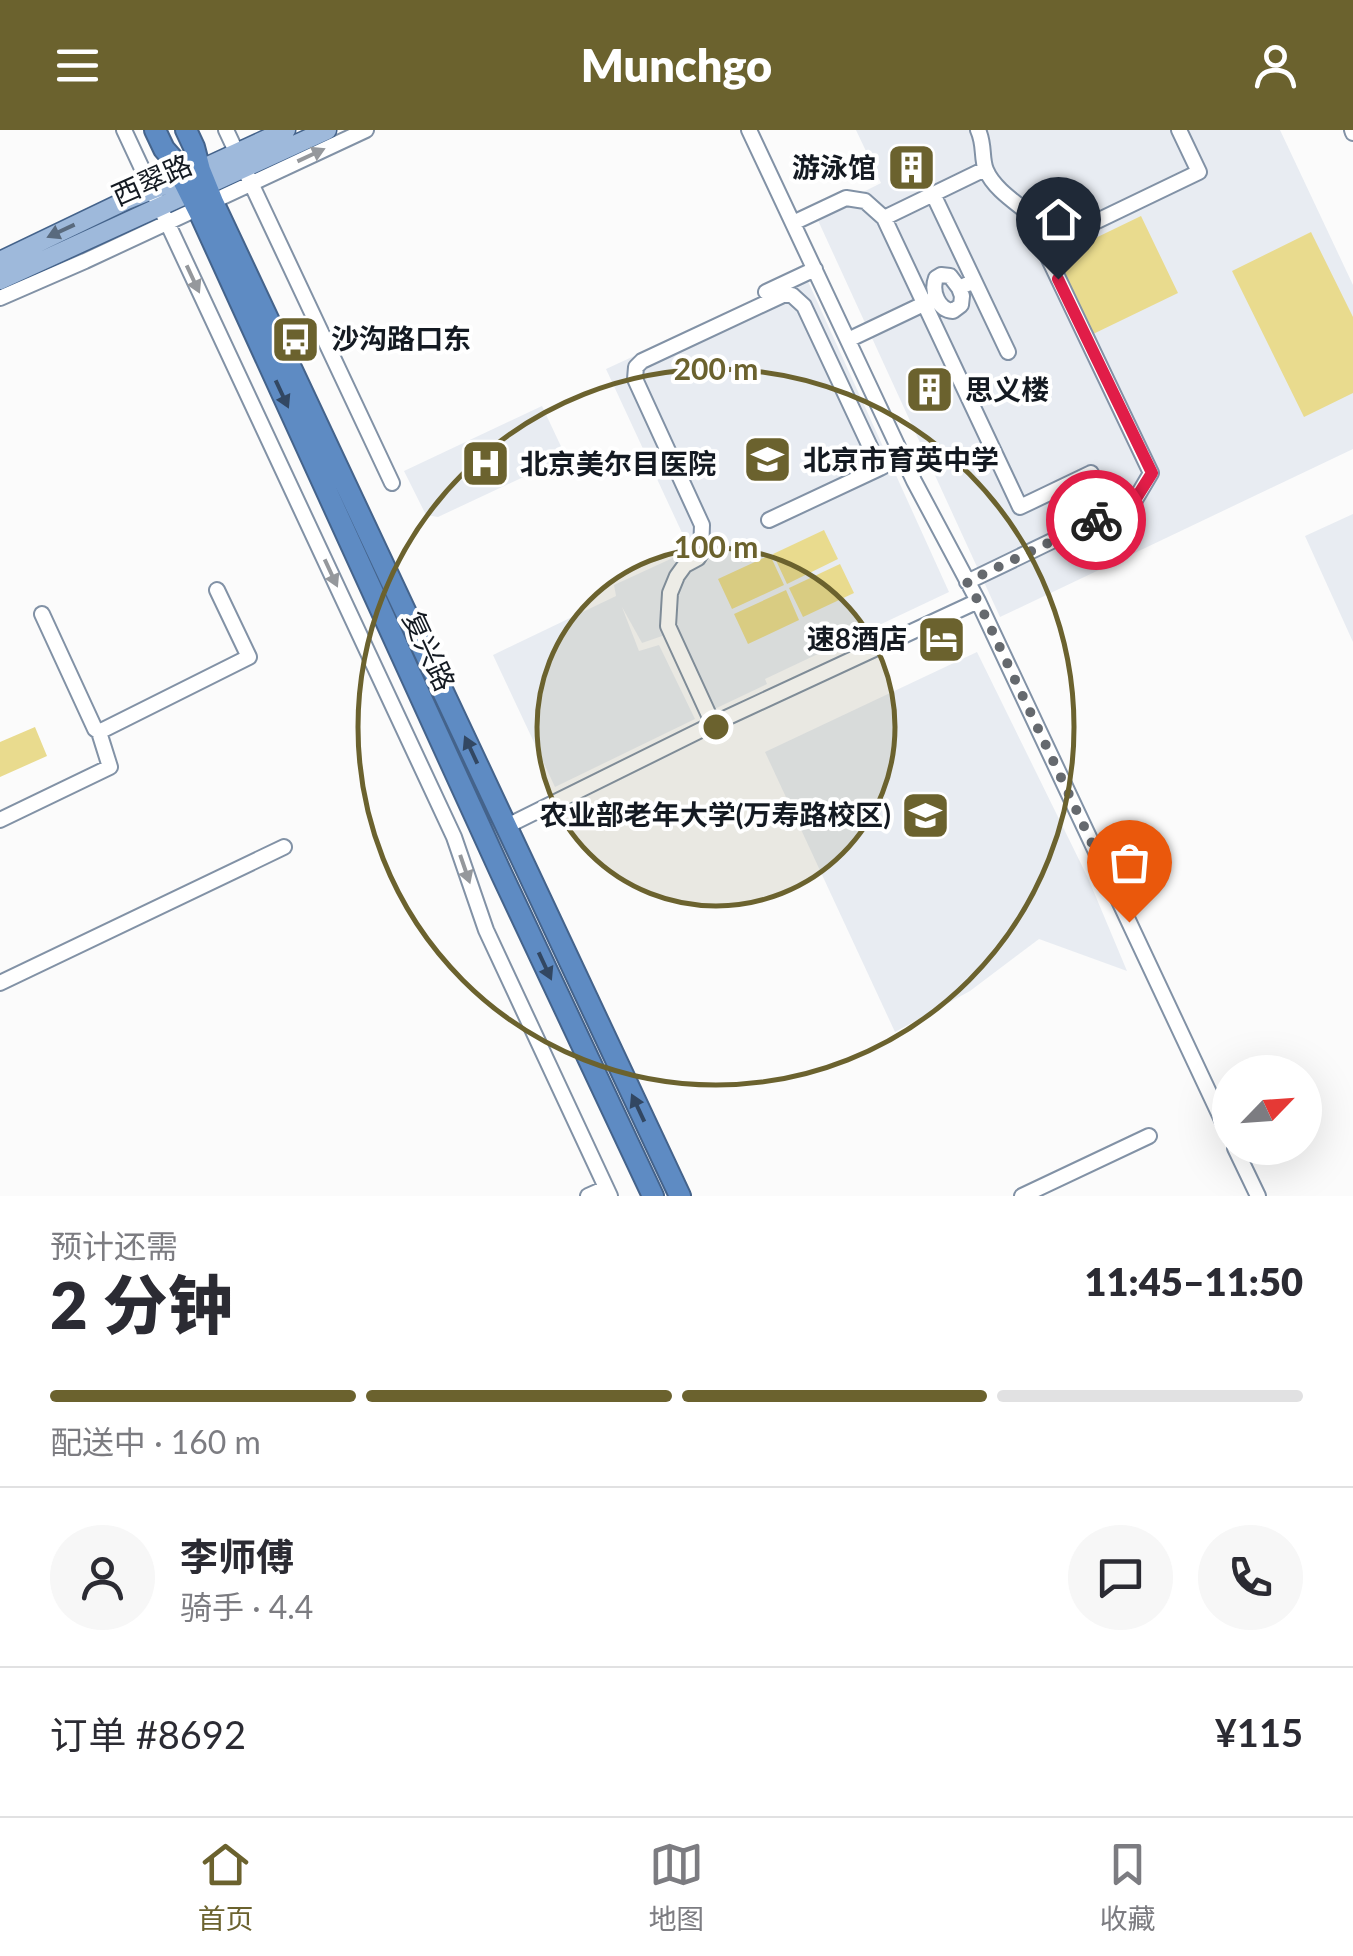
<!DOCTYPE html>
<html lang="zh">
<head>
<meta charset="utf-8">
<style>
  body { margin:0; font-family:Lato,"Noto Sans SC",sans-serif; background:#f7f7f7; color:#2b2b33; height:100vh; display:flex; flex-direction:column; font-size:38px; white-space:nowrap }
  * { box-sizing:border-box; margin:0 }
  p { font-size:32px; color:#7c7c81 }
  .icon { flex:none; width:55px; height:55px; fill:none; stroke:currentColor; stroke-width:2; stroke-linecap:round; stroke-linejoin:round }
  .map { position:relative; height:1066px; overflow:hidden }
  .side { display:flex; flex-direction:column; background:#fff; flex:1 }
  .side>* { flex:none }
  .needle { width:65px; rotate:65deg }
  .fabs { position:absolute; left:1212px; top:925px; display:grid; gap:20px }
  .fabs a { display:grid; place-items:center; width:110px; height:110px; border-radius:50%; background:#fff; box-shadow:0 10px 40px #0002; font-size:50px }
  .pin { position:absolute; display:grid; place-items:center; width:85px; height:85px; color:#fff; margin:-102px -42px; border-radius:50% 50% 50% 0; rotate:-45deg; box-shadow:0 0 10px #0007 }
  .pin .icon { rotate:45deg }
  .courier { position:absolute; display:grid; place-items:center; width:100px; height:100px; margin:-50px; border:8px solid #e11d48; border-radius:50%; background:#fff; color:#222; box-shadow:0 2px 12px #0007 }
  .headline em { font-style:normal; font-weight:800 }
  .headline div { display:flex; flex-direction:column-reverse }
  .headline { display:flex; align-items:center; justify-content:space-between; height:170px; padding:0 50px }
  h1 { font-size:65px; font-weight:800; line-height:75px }
  .bar { display:grid; grid-template-columns:repeat(4,1fr); gap:15px 10px; align-content:center; height:120px; padding:0 50px }
  .bar i { height:12px; border-radius:8px; background:#e1e1e2 }
  .bar .active { background:#6b622e }
  .bar p { grid-column:span 4 }
  .line { display:flex; align-items:center; gap:25px; padding:0 50px; border-top:2px solid #e1e1e2 }
  .line div { flex:1 }
  .round { display:grid; place-items:center; flex:none; width:105px; height:105px; border-radius:52px; background:#f7f7f7 }
  header { display:flex; justify-content:space-between; align-items:center; height:130px; padding:0 50px; background:#6b622e; color:#fff; font-size:45px; font-weight:800 }
  .tabs { display:flex; justify-content:space-around; align-items:center; height:140px; border-top:2px solid #e1e1e2; background:#fff; font-size:28px; color:#7c7c81 }
  .tabs a { display:grid; justify-items:center; gap:5px }
  .tabs .active { color:#6b622e }
  .map>svg:first-child { display:block }
  .built { fill:#e8ecf2 }
  .green { fill:#e9db8e }
  .lines { fill:none; stroke-linecap:round; stroke-linejoin:round }
  .minor-casing { stroke:#8292a6; stroke-width:18 }
  .major-casing { stroke:#44638b; stroke-width:21 }
  .highway-casing { stroke:#44638b; stroke-width:24 }
  .minor { stroke:#fff; stroke-width:14 }
  .major { stroke:#9eb9db; stroke-width:18 }
  .highway { stroke:#5e8bc3; stroke-width:20 }
  .oneway { fill:#95989c }
  .oneway2 { fill:#596a7e }
  .oneway3 { fill:#324762 }
  .done { stroke:#65696e; stroke-width:10; stroke-dasharray:0 18 }
  .route { stroke:#e11d48; stroke-width:12 }
  .ring { fill:none; stroke:#6b622e; stroke-width:5 }
  .labels { text-anchor:middle; stroke-width:8; stroke-linejoin:round; paint-order:stroke }
  .poi-label { font-size:28px; font-weight:bold; fill:#141a22; stroke:#fff; text-anchor:start }
  .street-label { font-size:28px; fill:#141a22; stroke:#fff }
  .centre { fill:#6b622e; stroke:#fff; stroke-width:5 }
  .ring-label { font-size:30px; text-anchor:middle; font-weight:bold; fill:#6b622e; stroke:#fff; stroke-width:8; stroke-linejoin:round; paint-order:stroke }
</style>
</head>
<body>
<header><svg class="icon" aria-label="menu" viewBox="0 0 24 24"><path d="M4 6h16M4 12h16M4 18h16"/></svg>Munchgo<svg class="icon" aria-label="person" viewBox="0 0 24 24"><circle cx="12" cy="8" r="4"/><path d="M4 21q1-7 8-7t8 7"/></svg></header>
<div class="map">
<svg width="1353" height="1066" viewBox="0 0 1353 1066">
  <rect width="100%" height="100%" fill="#fbfbfb"/>
  <path class="built" d="M856,0h424l73,155v164l-353,168 -184,-401 65,-33z
    M806,147l143,315 -184,87 2,5 -65,31 -37,-80 -23,8 -20,-36 17,44 20,-6 36,74 -140,68 -62,-132 123,-59 -2,-11 76,-35 -84,-181z
    M542,276l24,51 -128,60 -12,-2 -22,-44z
    M1353,384v128l-48,-106z
    M977,522l111,226 39,93 -88,-32 -69,52 -75,41 -130,-280z"/>
  <path class="green" d="M1141,86l37,77 -89,43 -37,-77z
    M1311,102l42,85v76l-49,24 -72,-146z
    M824,400l14,29 -51,25 -14,-30z
    M770,425l14,30 -52,24 -14,-30z
    M840,434l14,29 -51,24 -14,-29z
    M786,460l13,30 -51,24 -14,-30z
    M35,597l12,29 -47,21v-35z"/>
  <g class="lines">
    <defs>
      <path id="minor" d="M124,0l330,707 32,93 124,266
        M226,0l166,353
        M749,0l165,351 64,120 252,536
        M978,0c7,15 3,28 8,40 7,17 26,30 40,41l125,262 -16,27 -25,13 -19,-40 -71,34 -136,-289 101,-49
        M1352,0l1,3
        M933,64l75,158
        M793,93l53,-25 19,3 19,17
        M1043,117l156,-75 -20,-42
        M959,158l3,8 -1,9 -8,6c-15,-1 -22,-20 -17,-33l5,-3 9,1 9,12 15,-7
        M766,162l49,-23
        M0,168l85,-37 281,-131
        M848,210l84,-40
        M769,390l111,-52
        M967,452l143,-69
        M713,594l-45,-98 2,-33 7,-17 8,-11 13,-7 3,-5 1,-28 -67,-146 1,-12 6,-6 141,-66h9l12,11 76,162 23,-12
        M99,602l150,-75 -32,-67
        M0,690l110,-53 -11,-35 -4,-3 -53,-115
        M507,696l206,-102 265,-123
        M0,853l284,-136
        M1235,1018l23,48
        M588,1066l18,-8
        M1022,1066l127,-60"/>
      <path id="major" d="M0,131l127,-61 55,-22 104,-48
        M0,150l327,-150"/>
      <path id="highway" d="M155,0l9,19 8,9 30,60 300,657 151,321
        M186,0l8,17 6,23 13,32 467,994"/>
    </defs>
    <use href="#minor" class="minor-casing"/>
    <use href="#major" class="major-casing"/>
    <use href="#highway" class="highway-casing"/>
    <use href="#minor" class="minor"/>
    <use href="#major" class="major"/>
    <use href="#highway" class="highway"/>
  </g>
  <defs><path id="oneway-solid" d="M-6-.8H1V-3.2L6.5 0L1 3.2V.8H-6Z" transform="scale(2.5)"/></defs>
  <g class="oneway">
    <use href="#oneway-solid" transform="translate(311 25) rotate(-25)"/>
    <use href="#oneway-solid" transform="translate(193 149) rotate(65)"/>
    <use href="#oneway-solid" transform="translate(331 443) rotate(65)"/>
    <use href="#oneway-solid" transform="translate(465 739) rotate(71)"/>
  </g>
  <use class="oneway2" href="#oneway-solid" transform="translate(61 101) rotate(155)"/>
  <g class="oneway3">
    <use href="#oneway-solid" transform="translate(282 264) rotate(65)"/>
    <use href="#oneway-solid" transform="translate(471 620) rotate(-115)"/>
    <use href="#oneway-solid" transform="translate(545 836) rotate(65)"/>
    <use href="#oneway-solid" transform="translate(638 978) rotate(-115)"/>
  </g>
  <g class="lines">
    <path class="done" d="M1096,390l-129,62 11,19 151,321"/>
    <path class="route" d="M1058,149l94,194 -17,27 -39,20"/>
  </g>
  <circle cx="716" cy="597" r="179" fill="#6b622e" fill-opacity=".12"/>
  <g class="ring">
    <circle cx="716" cy="597" r="179"/>
    <circle cx="716" cy="597" r="358"/>
  </g>
  <defs>
    <symbol id="building-square" viewBox="-11 -11 22 22"><rect x="-9" y="-9" width="18" height="18" rx="4" fill="#6b622e" stroke="#fff"/><path d="M-4-6H4V6H1V3H-1V6H-4ZM-2.5-4.3h1.7v1.8h-1.7ZM.8-4.3h1.7v1.8H.8ZM-2.5-1h1.7V.8h-1.7ZM.8-1h1.7V.8H.8Z" fill="#fff"/></symbol>
    <symbol id="bus-square" viewBox="-11 -11 22 22"><rect x="-9" y="-9" width="18" height="18" rx="4" fill="#6b622e" stroke="#fff"/><path d="M-5-6H5V4H4V6H2V4H-2V6H-4V4H-5ZM-3.5-4V0h7V-4ZM-3.5 1.2v1.5H-2V1.2ZM2 1.2v1.5H3.5V1.2Z" fill="#fff"/></symbol>
    <symbol id="school-square" viewBox="-11 -11 22 22"><rect x="-9" y="-9" width="18" height="18" rx="4" fill="#6b622e" stroke="#fff"/><path d="M0-5L7-2L0 1L-7-2ZM-4 1L0 2.5L4 1V4Q0 6-4 4Z" fill="#fff"/></symbol>
    <symbol id="hospital-square" viewBox="-11 -11 22 22"><rect x="-9" y="-9" width="18" height="18" rx="4" fill="#6b622e" stroke="#fff"/><path d="M-5-5h3v3.5h4V-5h3V5h-3V1.5h-4V5h-3Z" fill="#fff"/></symbol>
    <symbol id="hotel-square" viewBox="-11 -11 22 22"><rect x="-9" y="-9" width="18" height="18" rx="4" fill="#6b622e" stroke="#fff"/><path d="M-6-4.5h1.5V1H6V5H4.5V3h-9V5H-6ZM-4 0a1.8 1.8 0 1 1 3.6 0ZM.5 0V-2.5h3Q6-2.5 6 0Z" fill="#fff"/></symbol>
    <symbol id="university-square" viewBox="-11 -11 22 22"><rect x="-9" y="-9" width="18" height="18" rx="4" fill="#6b622e" stroke="#fff"/><path d="M0-5L7-2L0 1L-7-2ZM-4 1L0 2.5L4 1V4Q0 6-4 4Z" fill="#fff"/></symbol>
  </defs>
  <g fill-rule="evenodd">
    <use href="#building-square" x="884" y="10" width="55" height="55"/>
    <use href="#bus-square" x="268" y="182" width="55" height="55"/>
    <use href="#building-square" x="902" y="232" width="55" height="55"/>
    <use href="#school-square" x="740" y="302" width="55" height="55"/>
    <use href="#hospital-square" x="458" y="306" width="55" height="55"/>
    <use href="#hotel-square" x="914" y="482" width="55" height="55"/>
    <use href="#university-square" x="898" y="658" width="55" height="55"/>
  </g>
  <g class="labels">
    <g class="poi-label">
      <text x="876" y="48" text-anchor="end">游泳馆</text>
      <text x="331" y="219">沙沟路口东</text>
      <text x="965" y="270">思义楼</text>
      <text x="803" y="340">北京市育英中学</text>
      <text x="520" y="344">北京美尔目医院</text>
      <text x="907" y="519" text-anchor="end">速8酒店</text>
      <text x="891" y="695" text-anchor="end">农业部老年大学(万寿路校区)</text>
    </g>
    <g class="street-label">
      <text transform="translate(152 50) rotate(-24)" y="10">西翠路</text>
      <text transform="translate(429 521) rotate(65)" y="10">复兴路</text>
    </g>
  </g>
  <circle cx="716" cy="597" r="15" class="centre"/>
  <g class="ring-label">
    <text x="716" y="250">200 m</text>
    <text x="716" y="428">100 m</text>
  </g>
</svg>
<div class="fabs">
<a><svg class="needle" viewBox="-14 -14 28 28"><path d="M0-13l5 13h-10z" fill="#e53935"/><path d="M0 13l5-13h-10z" fill="#7c7c81"/></svg></a>
</div>
<div class="pin" style="left:1129px;top:792px;background:#ea580c"><svg class="icon" aria-label="bag" viewBox="0 0 24 24"><path d="M5 8h14l-1 12H6zM9 8a3 3 0 0 1 6 0"/></svg></div>
<div class="pin" style="left:1058px;top:149px;background:#1f2937"><svg class="icon" aria-label="home" viewBox="0 0 24 24"><path d="M3 11l9-7 9 7M6 9v11h12V9"/></svg></div>
<div class="courier" style="left:1096px;top:390px"><svg class="icon" aria-label="bike" viewBox="0 0 24 24"><circle cx="6" cy="16" r="4"/><circle cx="18" cy="16" r="4"/><path d="M6 16l4-8h5l3 8M10 8l3 8H6M13 5h3"/></svg></div>
</div>
<section class="side">
<div class="headline"><div><h1>2 分钟</h1><p>预计还需</p></div><em>11:45–11:50</em></div>
<div class="bar"><i class="active"></i><i class="active"></i><i class="active"></i><i></i><p>配送中 · 160 m</p></div>
<div class="line" style="height:180px"><a class="round"><svg class="icon" aria-label="person" viewBox="0 0 24 24"><circle cx="12" cy="8" r="4"/><path d="M4 21q1-7 8-7t8 7"/></svg></a><div><b>李师傅</b><p>骑手 · 4.4</p></div><a class="round"><svg class="icon" aria-label="chat" viewBox="0 0 24 24"><path d="M4 5h16v11H9l-5 4z"/></svg></a><a class="round"><svg class="icon" aria-label="phone" viewBox="0 0 24 24"><path d="M5 4h4l2 5-3 2q2 4 5 5l2-3 5 2v4C11 20 4 13 5 4z"/></svg></a></div>
<div class="line" style="height:130px"><div>订单 #8692</div><b>¥115</b></div>
</section>
<nav class="tabs">
<a class="active"><svg class="icon" aria-label="home" viewBox="0 0 24 24"><path d="M3 11l9-7 9 7M6 9v11h12V9"/></svg>首页</a>
<a><svg class="icon" aria-label="map" viewBox="0 0 24 24"><path d="M3 6l6-2 6 2 6-2v14l-6 2-6-2-6 2zM9 4v14M15 6v14"/></svg>地图</a>
<a><svg class="icon" aria-label="saved" viewBox="0 0 24 24"><path d="M7 4h10v16l-5-4-5 4z"/></svg>收藏</a>
</nav>
</body>
</html>
